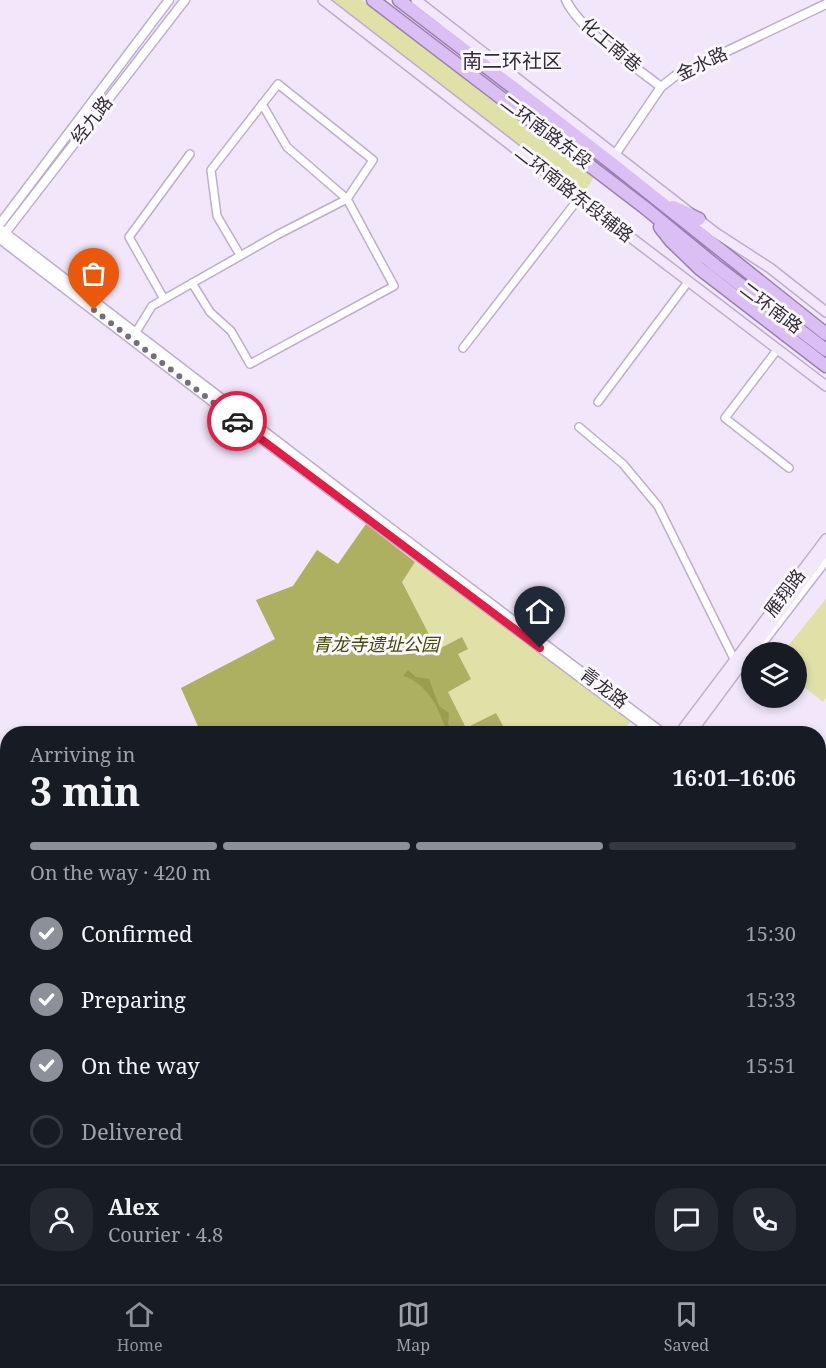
<!DOCTYPE html>
<html lang="en">
<head>
<meta charset="utf-8">
<style>
  body { margin:0; font-family:"Noto Serif","Noto Sans SC",serif; background:#242831; color:#f1f3f6; height:100vh; display:flex; flex-direction:column; font-size:22px; white-space:nowrap }
  * { box-sizing:border-box; margin:0 }
  p { font-size:20px; color:#9ea1a6 }
  .icon { flex:none; width:33px; height:33px; fill:none; stroke:currentColor; stroke-width:2; stroke-linecap:round; stroke-linejoin:round }
  .map { position:relative; flex:1; overflow:hidden }
  .panel { position:absolute; left:0px; top:726px; width:826px; height:558px; display:flex; flex-direction:column; background:#171b24; border-radius:24px 24px 0 0; box-shadow:0 3px 9px #0003 }
  .panel>* { flex:none }
  .fabs { position:absolute; left:741px; top:642px; display:grid; gap:12px }
  .fabs a { display:grid; place-items:center; width:66px; height:66px; border-radius:50%; background:#171b24; box-shadow:0 3px 9px #0003; font-size:30px }
  .pin { position:absolute; display:grid; place-items:center; width:51px; height:51px; color:#fff; margin:-62px -26px; border-radius:50% 50% 50% 0; rotate:-45deg; box-shadow:0 0 6px #0007 }
  .pin .icon { rotate:45deg }
  .courier { position:absolute; display:grid; place-items:center; width:60px; height:60px; margin:-30px; border:4px solid #e11d48; border-radius:50%; background:#fff; color:#222; box-shadow:0 2px 8px #0007 }
  .overview em { font-style:normal; font-weight:700 }
  .overview div { display:flex; flex-direction:column-reverse }
  .overview { display:flex; align-items:center; justify-content:space-between; height:102px; padding:0 30px }
  h1 { font-size:39px; font-weight:700; line-height:45px }
  .bar { display:grid; grid-template-columns:repeat(4,1fr); gap:9px 6px; align-content:center; height:72px; padding:0 30px }
  .bar i { height:8px; border-radius:4px; background:#363941 }
  .bar .active { background:#8c9099 }
  .bar p { grid-column:span 4 }
  .line { display:flex; align-items:center; gap:15px; padding:0 30px; border-top:2px solid #363941 }
  .line div { flex:1 }
  .round { display:grid; place-items:center; flex:none; width:63px; height:63px; border-radius:24px; background:#242831 }
  ol { padding:0 30px; list-style:none }
  li { display:flex; align-items:center; gap:18px; height:66px }
  li p { margin-inline-start:auto }
  li .icon { padding:6px; border-radius:50%; background:#8c9099; color:#fff; stroke-width:4 }
  li:last-child { color:#9ea1a6 }
  li i { width:33px; height:33px; border:3px solid #363941; border-radius:50% }
  .menu { display:flex; justify-content:space-around; align-items:center; height:84px; border-top:2px solid #363941; background:#171b24; font-size:16px; color:#9ea1a6 }
  .menu a { display:grid; justify-items:center; gap:3px }
  .menu .active { color:#8c9099 }
  .map>svg:first-child { display:block }
  .green { fill:#dfe1a7 }
  .forest { fill:#adb061 }
  .water { fill:#9a9c4e }
  .lines { fill:none; stroke-linecap:round; stroke-linejoin:round }
  .minor-casing { stroke:#beaecd; stroke-width:10 }
  .tertiary-casing { stroke:#beaecd; stroke-width:11 }
  .secondary-casing { stroke:#beaecd; stroke-width:12 }
  .primary-casing { stroke:#9a81b1; stroke-width:14 }
  .trunk-casing { stroke:#9a81b1; stroke-width:15 }
  .minor { stroke:#fff; stroke-width:7 }
  .tertiary { stroke:#fff; stroke-width:8 }
  .secondary { stroke:#f2e7fb; stroke-width:9 }
  .primary { stroke:#e4cef7; stroke-width:10 }
  .trunk { stroke:#dbbef4; stroke-width:12 }
  .done { stroke:#766e7d; stroke-width:6; stroke-dasharray:0 10.8 }
  .route { stroke:#e11d48; stroke-width:8 }
  .labels { text-anchor:middle; stroke-width:6; stroke-linejoin:round; paint-order:stroke }
  .street-label { font-size:18px; fill:#332d39; stroke:#faf7fd }
  .park-label { font-size:18px; font-style:italic; fill:#48480a; stroke:#faf7fd }
  .neighbourhood-label { font-size:20px; fill:#332d39; stroke:#faf7fd }
</style>
</head>
<body>
<div class="map">
<svg width="826" height="1284" viewBox="0 0 826 1284">
  <rect width="100%" height="100%" fill="#f1e6fa"/>
  <path class="green" d="M330,0h32l234,174 -13,20z
    M366,524l49,38 94,65 122,94 -10,13 -420,-1 -20,-45 94,-49 -19,-39 37,-14 24,-36 21,14z
    M826,599v99l-3,4 -26,-21 -1,-29h-13z"/>
  <path class="forest" d="M366,524l49,38 -13,20 35,68 25,-13 6,12 -10,5 13,25 -23,13 18,36 30,-15 11,20h-306l-20,-45 94,-49 -19,-39 37,-14 24,-36 21,14z"/>
  <path class="water" d="M408,670l8,7 13,2 10,27 10,7 -1,11 6,9c-10,-3 -11,-12 -15,-21 -5,-14 -21,-33 -36,-36z"/>
  <g class="lines">
    <defs>
      <path id="minor" d="M192,283l18,29 21,19 19,33 144,-78 -47,-87 -60,-52 -25,-43
        M164,299l-35,-62 61,-83
        M133,337l19,-31 125,-71 70,-36 26,-39 -95,-76 -67,86 6,46 23,39
        M463,348l116,-150
        M777,350l-52,68 64,50
        M598,402l90,-120
        M579,427l44,37 35,42 77,155
        M756,652l70,-91
        M47,1284l15,-8"/>
      <path id="tertiary" d="M566,0c14,30 67,65 95,87
        M612,159l49,-72 14,-11 151,-72
        M0,224l169,-224
        M0,229l380,291 284,214
        M2,237l183,-237
        M0,239l273,209 372,278
        M819,853l7,5
        M819,862l7,5
        M819,1140l7,-10
        M819,1152l7,-9
        M710,1284l4,-8
        M718,1284l6,-8"/>
      <path id="secondary" d="M323,0l256,198 247,188
        M416,0l300,233 54,35 56,44
        M679,734l147,-195
        M690,734l136,-184
        M269,1284l5,-8
        M279,1284l8,-8"/>
      <path id="primary" d="M0,968l8,5
        M0,979l8,5
        M388,1276l11,8
        M405,1276l10,8"/>
      <path id="trunk" d="M373,0l271,207 72,59 110,84
        M399,0l211,162 216,172
        M673,207l26,12
        M660,227l11,14 29,28 126,97"/>
    </defs>
    <use href="#minor" class="minor-casing"/>
    <use href="#tertiary" class="tertiary-casing"/>
    <use href="#secondary" class="secondary-casing"/>
    <use href="#primary" class="primary-casing"/>
    <use href="#trunk" class="trunk-casing"/>
    <use href="#minor" class="minor"/>
    <use href="#tertiary" class="tertiary"/>
    <use href="#secondary" class="secondary"/>
    <use href="#primary" class="primary"/>
    <use href="#trunk" class="trunk"/>
  </g>
  <g class="lines">
    <path class="done" d="M94,310l143,111"/>
    <path class="route" d="M237,421l303,227"/>
  </g>
  <g class="labels">
    <g class="street-label">
      <text transform="translate(611 45) rotate(40)" y="6">化工南巷</text>
      <text transform="translate(702 64) rotate(-26)" y="6">金水路</text>
      <text transform="translate(92 120) rotate(-52)" y="6">经九路</text>
      <text transform="translate(546 132) rotate(37)" y="6">二环南路东段</text>
      <text transform="translate(574 194) rotate(38)" y="6">二环南路东段辅路</text>
      <text transform="translate(771 308) rotate(37)" y="6">二环南路</text>
      <text transform="translate(785 593) rotate(-53)" y="6">雁翔路</text>
      <text transform="translate(604 688) rotate(37)" y="6">青龙路</text>
    </g>
    <g class="park-label">
      <text x="376" y="651">青龙寺遗址公园</text>
    </g>
    <g class="neighbourhood-label">
      <text x="512" y="68">南二环社区</text>
    </g>
  </g>
</svg>
<div class="fabs">
<a><svg class="icon" aria-label="layers" viewBox="0 0 24 24"><path d="M12 4l9 5-9 5-9-5zM3 14l9 5 9-5"/></svg></a>
</div>
<div class="pin" style="left:94px;top:310px;background:#ea580c"><svg class="icon" aria-label="bag" viewBox="0 0 24 24"><path d="M5 8h14l-1 12H6zM9 8a3 3 0 0 1 6 0"/></svg></div>
<div class="pin" style="left:540px;top:648px;background:#1f2937"><svg class="icon" aria-label="home" viewBox="0 0 24 24"><path d="M3 11l9-7 9 7M6 9v11h12V9"/></svg></div>
<div class="courier" style="left:237px;top:421px"><svg class="icon" aria-label="car" viewBox="0 0 24 24"><path d="M5 17H2v-5l4-1 3-4h7l3 4 3 1v5h-3M9 17h6M6 11h13"/><circle cx="7" cy="17" r="2"/><circle cx="17" cy="17" r="2"/></svg></div>
<section class="panel">
<div class="overview"><div><h1>3 min</h1><p>Arriving in</p></div><em>16:01–16:06</em></div>
<div class="bar"><i class="active"></i><i class="active"></i><i class="active"></i><i></i><p>On the way · 420 m</p></div>
<ol>
<li><svg class="icon" aria-label="check" viewBox="0 0 24 24"><path d="M5 12l5 5 9-10"/></svg>Confirmed<p>15:30</p></li>
<li><svg class="icon" aria-label="check" viewBox="0 0 24 24"><path d="M5 12l5 5 9-10"/></svg>Preparing<p>15:33</p></li>
<li><svg class="icon" aria-label="check" viewBox="0 0 24 24"><path d="M5 12l5 5 9-10"/></svg>On the way<p>15:51</p></li>
<li><i></i>Delivered</li>
</ol>
<div class="line" style="height:108px"><a class="round"><svg class="icon" aria-label="person" viewBox="0 0 24 24"><circle cx="12" cy="8" r="4"/><path d="M4 21q1-7 8-7t8 7"/></svg></a><div><b>Alex</b><p>Courier · 4.8</p></div><a class="round"><svg class="icon" aria-label="chat" viewBox="0 0 24 24"><path d="M4 5h16v11H9l-5 4z"/></svg></a><a class="round"><svg class="icon" aria-label="phone" viewBox="0 0 24 24"><path d="M5 4h4l2 5-3 2q2 4 5 5l2-3 5 2v4C11 20 4 13 5 4z"/></svg></a></div>
</section>
</div>
<nav class="menu">
<a class="active"><svg class="icon" aria-label="home" viewBox="0 0 24 24"><path d="M3 11l9-7 9 7M6 9v11h12V9"/></svg>Home</a>
<a><svg class="icon" aria-label="map" viewBox="0 0 24 24"><path d="M3 6l6-2 6 2 6-2v14l-6 2-6-2-6 2zM9 4v14M15 6v14"/></svg>Map</a>
<a><svg class="icon" aria-label="saved" viewBox="0 0 24 24"><path d="M7 4h10v16l-5-4-5 4z"/></svg>Saved</a>
</nav>
</body>
</html>
